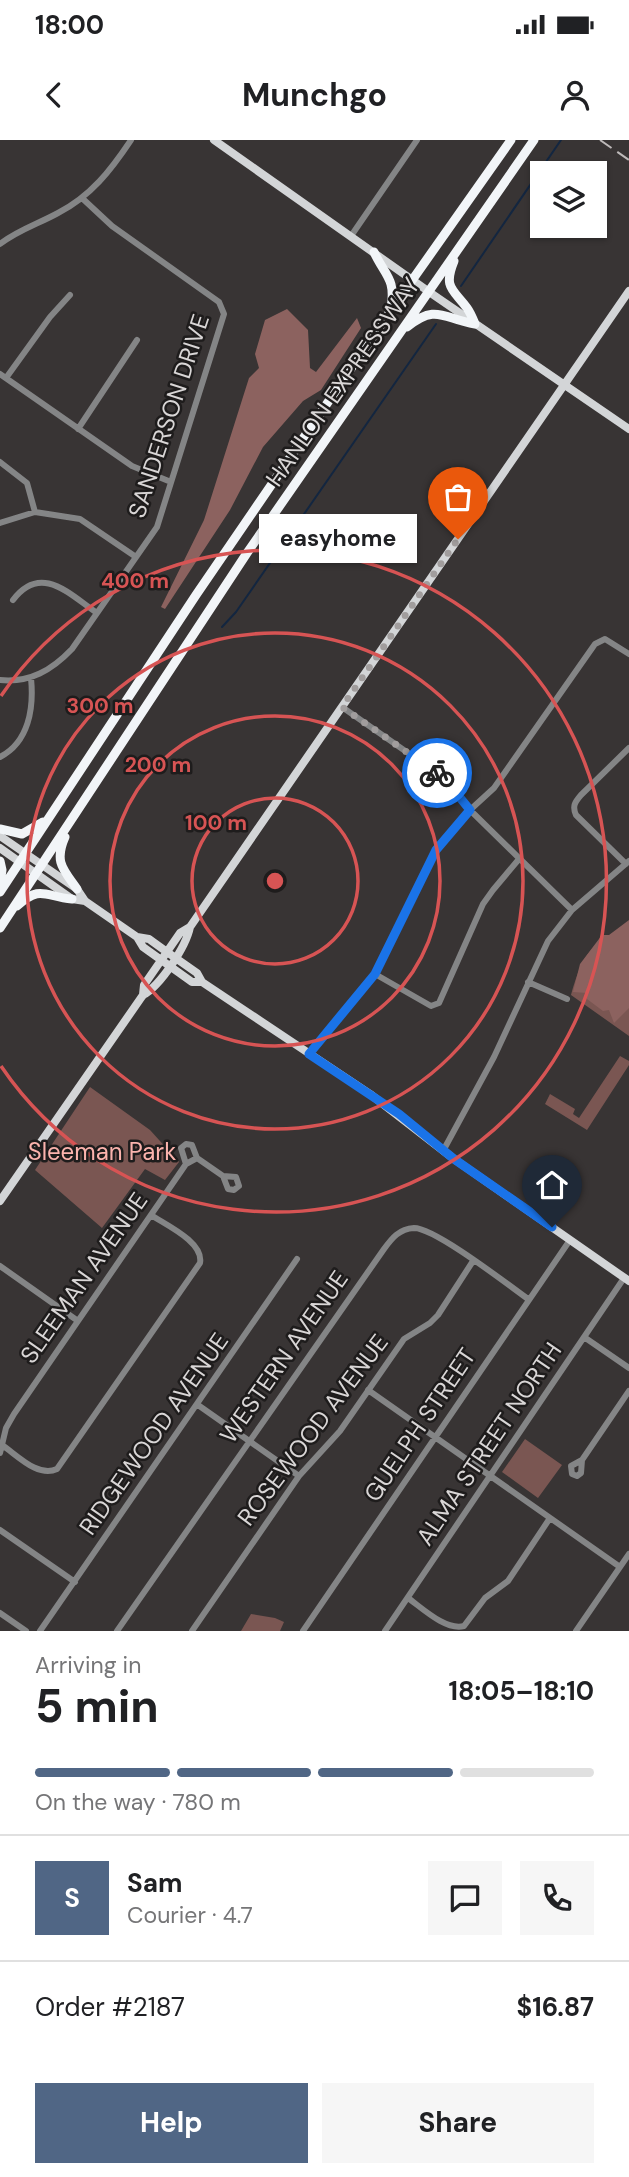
<!DOCTYPE html>
<html lang="en">
<head>
<meta charset="utf-8">
<style>
  body { margin:0; font-family:"DM Sans",sans-serif; background:#f6f6f6; color:#202124; height:100vh; display:flex; flex-direction:column; font-size:26px; white-space:nowrap }
  * { box-sizing:border-box; margin:0 }
  p { font-size:23px; color:#757577 }
  .icon { flex:none; width:38px; height:38px; fill:none; stroke:currentColor; stroke-width:2; stroke-linecap:round; stroke-linejoin:round }
  .map { position:relative; height:1491px; overflow:hidden }
  .side { display:flex; flex-direction:column; background:#fff; flex:1 }
  .side>* { flex:none }
  .controls { position:absolute; left:530px; top:21px; display:grid; gap:14px }
  .controls a { display:grid; place-items:center; width:77px; height:77px; border-radius:0px; background:#fff; box-shadow:0 2px 5px #0004; font-size:35px }
  .pin { position:absolute; display:grid; place-items:center; width:60px; height:60px; color:#fff; margin:-72px -30px; border-radius:50% 50% 50% 0; rotate:-45deg; box-shadow:0 0 7px #0007 }
  .pin .icon { rotate:45deg }
  .courier { position:absolute; display:grid; place-items:center; width:70px; height:70px; margin:-35px; border:5px solid #1a73e8; border-radius:50%; background:#fff; color:#222; box-shadow:0 2px 9px #0007 }
  .bubble { position:absolute; height:49px; border-radius:0px; background:#fff; box-shadow:0 2px 5px #0004; font-size:23px; font-weight:700; line-height:49px; text-align:center }
  .head em { font-style:normal; font-weight:700 }
  .head div { display:flex; flex-direction:column-reverse }
  .head { display:flex; align-items:center; justify-content:space-between; height:119px; padding:0 35px }
  h1 { font-size:46px; font-weight:700; line-height:52px }
  .bar { display:grid; grid-template-columns:repeat(4,1fr); gap:10px 7px; align-content:center; height:84px; padding:0 35px }
  .bar i { height:9px; border-radius:5px; background:#e0e0e0 }
  .bar .selected { background:#506685 }
  .bar p { grid-column:span 4 }
  .line { display:flex; align-items:center; gap:18px; padding:0 35px; border-top:2px solid #e0e0e0 }
  .line div { flex:1 }
  .round { display:grid; place-items:center; flex:none; width:74px; height:74px; border-radius:0px; background:#f6f6f6 }
  .cta { display:flex; gap:14px; margin-top:auto; padding:14px 35px }
  .cta a { flex:1; height:80px; border-radius:0px; background:#506685; color:#fff; font-size:28px; font-weight:700; line-height:80px; text-align:center }
  .cta a+a { background:#f6f6f6; color:#202124 }
  .status { display:flex; justify-content:space-between; align-items:center; height:49px; padding:0 35px; background:#fff; direction:ltr }
  .status svg { height:19px; fill:currentColor }
  header { display:flex; justify-content:space-between; align-items:center; height:91px; padding:0 35px; background:#fff; font-size:32px; font-weight:700 }
  .map>svg:first-child { display:block }
  .green { fill:#7a5652 }
  .forest { fill:#8c625f }
  .lines { fill:none; stroke-linecap:round; stroke-linejoin:round }
  .stream { stroke:#132640; stroke-width:2 }
  .minor { stroke:#848586; stroke-width:6 }
  .major { stroke:#d3d5d7; stroke-width:8 }
  .highway { stroke:#f2f5f8; stroke-width:9 }
  .rail { stroke:#bebaba; stroke-width:2; stroke-dasharray:14 7; stroke-linecap:butt }
  .done { stroke:#a19d9d; stroke-width:7; stroke-dasharray:0 12.6 }
  .route { stroke:#1a73e8; stroke-width:9 }
  .ring { fill:none; stroke:#d75454; stroke-width:3.5 }
  .labels { text-anchor:middle; stroke-width:5; stroke-linejoin:round; paint-order:stroke }
  .street-label { font-size:24px; fill:#d9d6d6; stroke:#1e1c1c }
  .park-label { font-size:24px; fill:#fbb3ad; stroke:#1e1c1c }
  .centre { fill:#d75454; stroke:#1e1c1c; stroke-width:3.5 }
  .ring-label { font-size:21px; text-anchor:middle; font-weight:bold; fill:#d75454; stroke:#1e1c1c; stroke-width:5; stroke-linejoin:round; paint-order:stroke }
</style>
</head>
<body>
<div class="status"><b>18:00</b><svg viewBox="0 0 49 12"><path d="M0 12V9h3v3zM5 12V6h3v6zM10 12V3h3v9zM15 12V0h3v12zM26 1h20v11H26zM47 4h2v5h-2z"/></svg></div>
<header><svg class="icon" aria-label="back" viewBox="0 0 24 24"><path d="M15 5l-7 7 7 7"/></svg>Munchgo<svg class="icon" aria-label="person" viewBox="0 0 24 24"><circle cx="12" cy="8" r="4"/><path d="M4 21q1-7 8-7t8 7"/></svg></header>
<div class="map">
<svg width="629" height="1491" viewBox="0 0 629 1491">
  <rect width="100%" height="100%" fill="#383434"/>
  <path class="green" d="M629,783v113l-58,-41c13,-45 19,-48 58,-72z
    M620,916l9,5v4l-42,65 -42,-26 5,-10 25,15 -2,5 6,4z
    M90,947l60,43 29,32 -14,18 -20,-11 -43,59 -67,-58z
    M525,1299l37,26 -24,33 -36,-26z
    M251,1474l24,4 9,4 -4,9h-39z"/>
  <path class="forest" d="M287,169l21,21 2,38 6,4 41,-54 4,10 -40,62 -18,11 -40,46 -33,63 -65,99 -4,-2 43,-87 45,-142 10,-10 -4,-14 10,-34z
    M629,780v88l-15,15 -5,-13 -6,1 -16,-12v-6l-14,-1 7,-28 22,-29h7z"/>
  <g class="lines">
    <path class="stream" d="M461,146l100,-146
      M222,487l14,-15 200,-288"/>
    <path class="minor" d="M351,96l66,-96
      M0,104c18,-14 38,-20 58,-31 33,-17 53,-43 73,-73
      M0,234l132,92 39,16
      M6,238l44,-61 20,-22
      M78,289l59,-89
      M0,322l27,21 8,29
      M0,383l35,-11 45,7 56,38
      M13,460c28,-37 56,-6 84,13
      M0,540c30,3 52,-10 72,-31l85,-122 67,-213 -5,-12 -107,-76 -29,-27
      M342,567l102,71 26,32 102,100
      M0,617c29,-15 34,-49 31,-79
      M626,724l-50,-49c-4,-9 -1,-13 5,-20l48,-47
      M375,834l56,32 8,-3 44,-99 10,-14 26,-31
      M528,842l39,17
      M309,914l66,-80 61,-124 34,-40 24,-22 101,-144 10,-5 24,15
      M443,1011l51,-94 54,-116 24,-31 57,-49
      M186,1024l-5,-16 5,-4 6,1 5,13
      M0,1126l78,55
      M584,1197l45,31
      M368,1250l252,177
      M198,1265l101,71
      M2,1305c15,10 36,33 55,24l143,-206c4,-21 -34,-38 -49,-48
      M0,1313l6,-25 8,-14 172,-250 11,-6 26,18 13,1 3,9 -5,4 -6,-1 -5,-13
      M582,1320l-1,13 -4,3 -5,-2 -1,-8 11,-6 47,-69
      M0,1390l75,52
      M408,1458c14,10 38,33 56,28l21,-28 23,-17 42,-63
      M0,1473l26,18
      M40,1491l257,-372
      M117,1491l267,-382c8,-11 15,-20 30,-21 21,0 93,56 114,71
      M192,1491l107,-155 41,-45 64,-92 26,-16 8,-8 35,-54
      M303,1491l267,-391
      M385,1491l239,-353
      M576,1491l53,-77"/>
    <path class="major" d="M214,0l221,156 194,133
      M0,696l77,53 8,12 52,36 12,2 18,13 30,21 5,9
      M0,708l72,51 13,2
      M137,797l6,10 49,35h10l168,112 84,65 175,122
      M143,855l1,-10 36,-52 10,-6 439,-636
      M0,1061l143,-206c17,-9 43,-48 47,-68"/>
    <path class="highway" d="M374,112c11,24 22,26 17,56
      M454,121c-11,27 -1,28 13,47 3,4 6,11 8,16
      M407,187c30,-24 36,-8 68,-3
      M0,689l22,5 21,-12
      M65,697c-11,25 -2,32 12,52
      M0,721l2,9 -2,13
      M0,752l196,-297 193,-282 122,-173
      M17,766c24,-22 28,-9 55,-7
      M0,788l247,-375 287,-413"/>
    <path class="rail" d="M600,0l29,20"/>
  </g>
  <g class="lines">
    <path class="done" d="M437,633l-95,-66 116,-168"/>
    <path class="route" d="M437,633l7,5 26,32 -34,40 -61,124 -66,80 90,60 55,45 98,68"/>
  </g>
  <g class="ring">
    <circle cx="275" cy="741" r="83"/>
    <circle cx="275" cy="741" r="165"/>
    <circle cx="275" cy="741" r="248"/>
    <path d="M1 556A331 331 0 1 1 1 926"/>
  </g>
  <g class="labels">
    <g class="street-label">
      <text transform="translate(343 242) rotate(-55)" y="8">HANLON EXPRESSWAY</text>
      <text transform="translate(169 276) rotate(-72)" y="8">SANDERSON DRIVE</text>
      <text transform="translate(84 1138) rotate(-55)" y="8">SLEEMAN AVENUE</text>
      <text transform="translate(284 1217) rotate(-55)" y="8">WESTERN AVENUE</text>
      <text transform="translate(420 1285) rotate(-56)" y="8">GUELPH STREET</text>
      <text transform="translate(313 1290) rotate(-53)" y="8">ROSEWOOD AVENUE</text>
      <text transform="translate(154 1294) rotate(-55)" y="8">RIDGEWOOD AVENUE</text>
      <text transform="translate(489 1304) rotate(-56)" y="8">ALMA STREET NORTH</text>
    </g>
    <g class="park-label">
      <text x="102" y="1020">Sleeman Park</text>
    </g>
  </g>
  <circle cx="275" cy="741" r="10" class="centre"/>
  <g class="ring-label">
    <text x="135" y="448">400 m</text>
    <text x="100" y="573">300 m</text>
    <text x="158" y="632">200 m</text>
    <text x="216" y="690">100 m</text>
  </g>
</svg>
<div class="controls">
<a><svg class="icon" aria-label="layers" viewBox="0 0 24 24"><path d="M12 4l9 5-9 5-9-5zM3 14l9 5 9-5"/></svg></a>
</div>
<div class="pin" style="left:458px;top:399px;background:#ea580c"><svg class="icon" aria-label="bag" viewBox="0 0 24 24"><path d="M5 8h14l-1 12H6zM9 8a3 3 0 0 1 6 0"/></svg></div>
<div class="pin" style="left:552px;top:1087px;background:#1f2937"><svg class="icon" aria-label="home" viewBox="0 0 24 24"><path d="M3 11l9-7 9 7M6 9v11h12V9"/></svg></div>
<div class="courier" style="left:437px;top:633px"><svg class="icon" aria-label="bike" viewBox="0 0 24 24"><circle cx="6" cy="16" r="4"/><circle cx="18" cy="16" r="4"/><path d="M6 16l4-8h5l3 8M10 8l3 8H6M13 5h3"/></svg></div>
<div class="bubble" style="left:259px;top:374px;width:158px">easyhome</div>
</div>
<section class="side">
<div class="head"><div><h1>5 min</h1><p>Arriving in</p></div><em>18:05–18:10</em></div>
<div class="bar"><i class="selected"></i><i class="selected"></i><i class="selected"></i><i></i><p>On the way · 780 m</p></div>
<div class="line" style="height:126px"><b class="round" style="background:#506685;color:#fff">S</b><div><b>Sam</b><p>Courier · 4.7</p></div><a class="round"><svg class="icon" aria-label="chat" viewBox="0 0 24 24"><path d="M4 5h16v11H9l-5 4z"/></svg></a><a class="round"><svg class="icon" aria-label="phone" viewBox="0 0 24 24"><path d="M5 4h4l2 5-3 2q2 4 5 5l2-3 5 2v4C11 20 4 13 5 4z"/></svg></a></div>
<div class="line" style="height:91px"><div>Order #2187</div><b>$16.87</b></div>
<div class="cta"><a>Help</a><a>Share</a></div>
</section>
</body>
</html>
